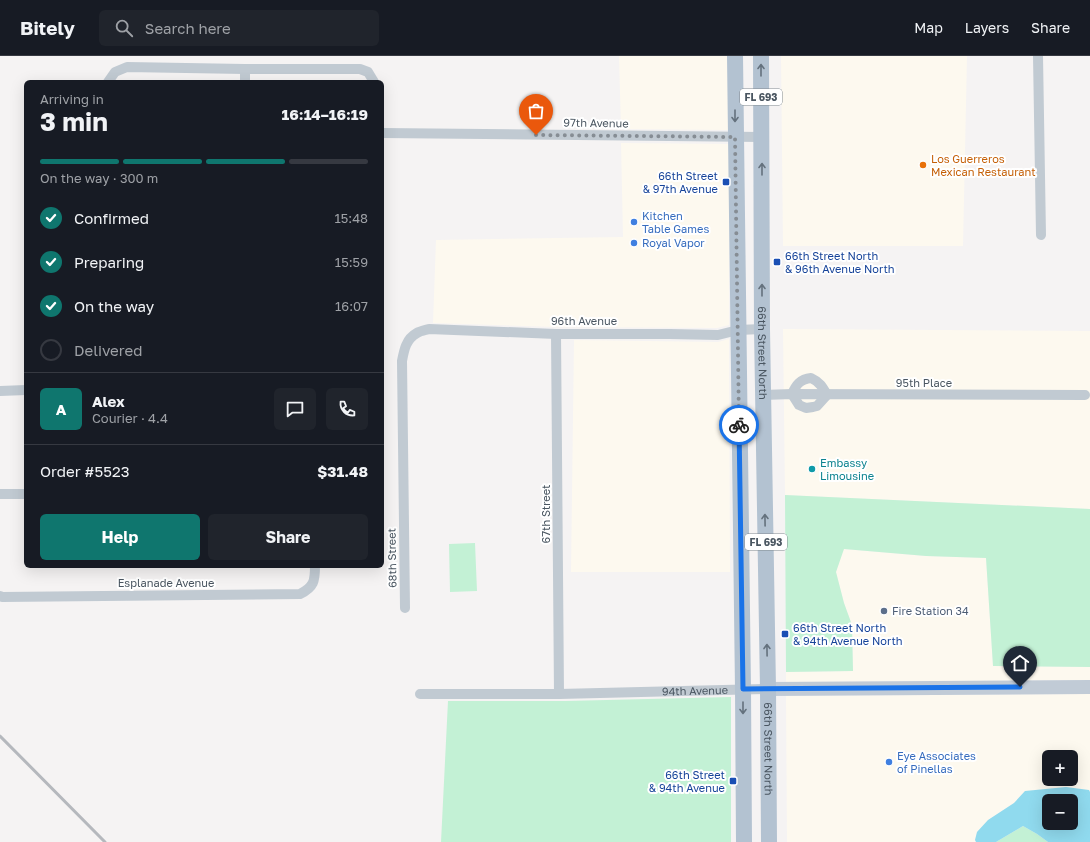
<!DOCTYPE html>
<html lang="en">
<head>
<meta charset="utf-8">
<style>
  body { margin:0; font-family:"Golos Text",sans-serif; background:#20242c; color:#f1f3f6; height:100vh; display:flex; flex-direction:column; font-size:15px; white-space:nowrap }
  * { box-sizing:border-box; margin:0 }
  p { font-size:13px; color:#9ea1a6 }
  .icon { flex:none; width:22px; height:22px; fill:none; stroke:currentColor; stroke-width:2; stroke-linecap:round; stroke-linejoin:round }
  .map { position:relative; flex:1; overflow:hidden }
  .sheet { position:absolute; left:24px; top:24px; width:360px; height:488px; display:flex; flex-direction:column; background:#171b24; border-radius:6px; box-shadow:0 4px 16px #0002 }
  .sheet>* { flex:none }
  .tools { position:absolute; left:1042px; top:694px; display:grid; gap:8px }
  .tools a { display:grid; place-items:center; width:36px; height:36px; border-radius:6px; background:#171b24; box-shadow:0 4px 16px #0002; font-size:20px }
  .pin { position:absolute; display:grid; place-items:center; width:34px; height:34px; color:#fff; margin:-41px -17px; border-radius:50% 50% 50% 0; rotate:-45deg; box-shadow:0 0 4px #0007 }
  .pin .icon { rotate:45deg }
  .courier { position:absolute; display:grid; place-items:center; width:40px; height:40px; margin:-20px; border:3px solid #1a73e8; border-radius:50%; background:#fff; color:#222; box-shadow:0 1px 5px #0007 }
  .head em { font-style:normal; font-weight:700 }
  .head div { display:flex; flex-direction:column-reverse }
  .head { display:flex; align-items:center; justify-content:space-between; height:68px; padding:0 16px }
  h1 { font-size:26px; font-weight:700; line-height:30px }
  .bar { display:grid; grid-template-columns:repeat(4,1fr); gap:6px 4px; align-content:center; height:48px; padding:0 16px }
  .bar i { height:5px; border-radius:3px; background:#363941 }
  .bar .on { background:#0f766e }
  .bar p { grid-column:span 4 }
  .line { display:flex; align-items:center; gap:10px; padding:0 16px; border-top:1px solid #363941 }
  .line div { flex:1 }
  .round { display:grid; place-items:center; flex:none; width:42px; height:42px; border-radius:6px; background:#20242c }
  ol { padding:0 16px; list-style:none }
  li { display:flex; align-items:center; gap:12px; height:44px }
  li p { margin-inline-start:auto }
  li .icon { padding:4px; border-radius:50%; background:#0f766e; color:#fff; stroke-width:4 }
  li:last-child { color:#9ea1a6 }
  li i { width:22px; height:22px; border:2px solid #363941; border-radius:50% }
  .primary-button { display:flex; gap:8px; margin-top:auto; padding:8px 16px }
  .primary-button a { flex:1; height:46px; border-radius:6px; background:#0f766e; color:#fff; font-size:16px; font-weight:700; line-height:46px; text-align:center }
  .primary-button a+a { background:#20242c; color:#f1f3f6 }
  header { display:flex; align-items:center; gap:24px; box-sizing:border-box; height:56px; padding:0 20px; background:#171b24; border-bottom:1px solid #363941 }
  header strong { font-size:19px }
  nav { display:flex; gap:22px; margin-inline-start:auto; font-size:14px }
  .search { width:280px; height:36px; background:#20242c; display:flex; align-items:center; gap:10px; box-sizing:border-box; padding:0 14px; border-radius:6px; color:#9ea1a6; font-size:15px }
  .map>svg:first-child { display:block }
  .commercial { fill:#fdf9ef; fill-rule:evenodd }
  .green { fill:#c3f1d5 }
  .water { fill:#90daee; fill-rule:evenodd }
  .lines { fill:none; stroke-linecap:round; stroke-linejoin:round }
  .street { stroke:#c1cad2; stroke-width:10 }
  .secondary { stroke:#c1cbd6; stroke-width:14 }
  .primary { stroke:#b3c2d1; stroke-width:16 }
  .rail { stroke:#b5b8bd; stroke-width:3 }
  .oneway { stroke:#64717d }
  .done { stroke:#868d94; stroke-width:4; stroke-dasharray:0 7.2 }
  .route { stroke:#1a73e8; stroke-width:5 }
  .food-dot { fill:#e8710a; stroke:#fff; stroke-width:1.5 }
  .transit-dot { fill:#1a4fb4; stroke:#fff; stroke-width:1.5 }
  .shop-dot { fill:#3f7fe0; stroke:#fff; stroke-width:1.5 }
  .culture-dot { fill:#0f9aa8; stroke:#fff; stroke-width:1.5 }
  .service-dot { fill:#5c6f8a; stroke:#fff; stroke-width:1.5 }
  .labels { text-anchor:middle; stroke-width:4; stroke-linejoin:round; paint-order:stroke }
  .shield { fill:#fff; stroke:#808990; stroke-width:1 }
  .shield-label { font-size:10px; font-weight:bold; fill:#4a5661 }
  .street-label { font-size:11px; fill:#4a5661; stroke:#fff }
  .food-label { font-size:11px; fill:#c56008; stroke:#fff; text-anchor:start }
  .transit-label { font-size:11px; fill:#164399; stroke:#fff; text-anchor:end }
  .shop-label { font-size:11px; fill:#366cbe; stroke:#fff; text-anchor:start }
  .culture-label { font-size:11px; fill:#0d838f; stroke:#fff; text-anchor:start }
  .service-label { font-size:11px; fill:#4e5e75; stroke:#fff; text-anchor:start }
</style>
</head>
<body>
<header>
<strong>Bitely</strong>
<div class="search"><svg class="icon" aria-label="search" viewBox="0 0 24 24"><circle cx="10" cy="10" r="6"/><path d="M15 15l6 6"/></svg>Search here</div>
<nav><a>Map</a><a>Layers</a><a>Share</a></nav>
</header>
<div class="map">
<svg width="1090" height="786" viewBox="0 0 1090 786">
  <rect width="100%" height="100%" fill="#f5f3f3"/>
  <path class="commercial" d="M619,0h109l1,74 -108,-1z
    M781,0h186l-4,190h-180z
    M621,87l108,1v181l-12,3 -161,-1 -123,-4 3,-83 187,-3z
    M783,273l307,2v178l-305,-14z
    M729,283l1,233h-159l3,-232 144,2z
    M843,493l83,7 60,2 7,108 97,1v13l-304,2v-10l67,-1 -1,-46 -8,-22 -8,-31z
    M1090,638v98l-1,-2 -64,1 -11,12 -26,17 -11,12 -2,8 1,2h-189l-1,-146zM1049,701h22v22h-22z"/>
  <path class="green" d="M785,439l305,14v158l-97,-1 -7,-108 -60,-2 -82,-7 -8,23 8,31 8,22 1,46 -67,1z
    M475,487l2,48 -27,1 -1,-48z
    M731,641v145h-290l7,-141h117z
    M1023,770l14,8 11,8h-52z"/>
  <path class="water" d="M1066,731l23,3 1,2v50h-42l-11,-8 -14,-8 -27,16h-20l-1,-2 2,-8 11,-12 26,-17 11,-12zM1049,745h22v22h-22z"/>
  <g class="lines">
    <g class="street">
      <path d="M1038,0l3,179"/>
      <path d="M108,26l7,-10 12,-5 118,2h115l8,3 6,10"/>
      <path d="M245,26v-13"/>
      <path d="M382,77l379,4"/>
      <path d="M556,278l3,360"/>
      <path d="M811,322c9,4 12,10 16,17l-10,11 -4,1 -7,1 -7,-3 -7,-11c4,-9 8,-15 19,-16z"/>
      <path d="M0,335l26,-1"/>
      <path d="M763,339l29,-1 293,1"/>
      <path d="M0,438h26"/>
      <path d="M0,540l2,1 298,-3c14,-7 15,-13 15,-28"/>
      <path d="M405,552l-3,-247c2,-11 4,-22 15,-28 3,-2 9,-3 12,-4l127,5h114l48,1 20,-5 24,-1"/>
      <path id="s1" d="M420,638h139l209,-5"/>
    </g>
    <path class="secondary" d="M768,633l322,-2"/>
    <g class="primary">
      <path d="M735,0l8,633 1,153"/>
      <path id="s2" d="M761,0l1,273 6,360 1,153"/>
    </g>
    <path class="rail" d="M0,680l105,106"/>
  </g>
  <defs><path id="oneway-shaft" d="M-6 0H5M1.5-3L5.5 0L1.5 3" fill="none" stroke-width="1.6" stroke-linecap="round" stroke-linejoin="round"/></defs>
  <g class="oneway">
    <use href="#oneway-shaft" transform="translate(761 14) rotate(-90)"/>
    <use href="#oneway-shaft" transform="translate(735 60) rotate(90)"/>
    <use href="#oneway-shaft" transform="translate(762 113) rotate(-90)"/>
    <use href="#oneway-shaft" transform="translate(762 234) rotate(-90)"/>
    <use href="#oneway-shaft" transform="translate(765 464) rotate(-91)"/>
    <use href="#oneway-shaft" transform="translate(767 594) rotate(-91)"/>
    <use href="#oneway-shaft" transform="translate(743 652) rotate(90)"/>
  </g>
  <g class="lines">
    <path class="done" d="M536,79l199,2 4,288"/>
    <path class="route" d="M739,369l4,264 277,-2"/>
  </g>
  <circle class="food-dot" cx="923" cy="109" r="4"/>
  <g class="transit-dot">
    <rect x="722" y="122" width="8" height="8" rx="2"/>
    <rect x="773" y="202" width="8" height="8" rx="2"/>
    <rect x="781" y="574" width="8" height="8" rx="2"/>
    <rect x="729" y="721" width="8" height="8" rx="2"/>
  </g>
  <g class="shop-dot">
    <circle cx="634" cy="166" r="4"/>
    <circle cx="634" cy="187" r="4"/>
    <circle cx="889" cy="706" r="4"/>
  </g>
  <circle class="culture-dot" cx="812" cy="413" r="4"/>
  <circle class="service-dot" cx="884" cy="555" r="4"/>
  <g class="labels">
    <g class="shield">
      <rect x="740" y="33" width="42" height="16" rx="3"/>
      <rect x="745" y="478" width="42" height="16" rx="3"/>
    </g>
    <g class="shield-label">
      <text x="761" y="45">FL 693</text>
      <text x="766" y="490">FL 693</text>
    </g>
    <g class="street-label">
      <text transform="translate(596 67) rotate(1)" y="4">97th Avenue</text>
      <text x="584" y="269">96th Avenue</text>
      <text dy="4" stroke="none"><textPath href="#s2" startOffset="297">66th Street North</textPath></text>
      <text x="924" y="331">95th Place</text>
      <text transform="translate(546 458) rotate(-90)" y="4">67th Street</text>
      <text transform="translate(392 502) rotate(-91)" y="4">68th Street</text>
      <text x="166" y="531">Esplanade Avenue</text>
      <text dy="4" stroke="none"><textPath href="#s1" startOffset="275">94th Avenue</textPath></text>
      <text dy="4" stroke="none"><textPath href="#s2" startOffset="693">66th Street North</textPath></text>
    </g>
    <g class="food-label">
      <text x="931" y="107">Los Guerreros<tspan x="931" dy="13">Mexican Restaurant</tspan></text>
    </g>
    <g class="transit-label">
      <text x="718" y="124">66th Street<tspan x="718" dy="13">&amp; 97th Avenue</tspan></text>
      <text x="785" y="204" text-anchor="start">66th Street North<tspan x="785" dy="13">&amp; 96th Avenue North</tspan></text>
      <text x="793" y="576" text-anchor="start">66th Street North<tspan x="793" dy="13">&amp; 94th Avenue North</tspan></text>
      <text x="725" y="723">66th Street<tspan x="725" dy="13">&amp; 94th Avenue</tspan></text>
    </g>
    <g class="shop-label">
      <text x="642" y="164">Kitchen<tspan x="642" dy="13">Table Games</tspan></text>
      <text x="642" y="191">Royal Vapor</text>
      <text x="897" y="704">Eye Associates<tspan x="897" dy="13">of Pinellas</tspan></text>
    </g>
    <g class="culture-label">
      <text x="820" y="411">Embassy<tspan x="820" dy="13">Limousine</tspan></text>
    </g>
    <g class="service-label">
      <text x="892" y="559">Fire Station 34</text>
    </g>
  </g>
</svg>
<div class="tools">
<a>+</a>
<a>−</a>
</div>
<div class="pin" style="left:536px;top:79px;background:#ea580c"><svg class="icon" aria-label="bag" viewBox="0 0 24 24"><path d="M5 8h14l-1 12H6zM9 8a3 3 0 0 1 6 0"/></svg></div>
<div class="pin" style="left:1020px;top:631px;background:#1f2937"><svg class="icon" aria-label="home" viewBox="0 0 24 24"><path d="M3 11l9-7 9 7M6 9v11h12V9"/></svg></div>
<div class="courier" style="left:739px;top:369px"><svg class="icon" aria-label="bike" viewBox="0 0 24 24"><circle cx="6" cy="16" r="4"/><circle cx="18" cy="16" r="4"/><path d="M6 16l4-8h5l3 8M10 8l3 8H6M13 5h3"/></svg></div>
<section class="sheet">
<div class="head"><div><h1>3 min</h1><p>Arriving in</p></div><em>16:14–16:19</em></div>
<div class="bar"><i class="on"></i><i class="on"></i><i class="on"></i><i></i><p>On the way · 300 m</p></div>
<ol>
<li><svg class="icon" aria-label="check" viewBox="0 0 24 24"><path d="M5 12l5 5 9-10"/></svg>Confirmed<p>15:48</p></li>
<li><svg class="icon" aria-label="check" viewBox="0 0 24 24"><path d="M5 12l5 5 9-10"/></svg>Preparing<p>15:59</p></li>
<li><svg class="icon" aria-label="check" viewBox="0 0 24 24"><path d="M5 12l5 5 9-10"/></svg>On the way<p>16:07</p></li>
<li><i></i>Delivered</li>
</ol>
<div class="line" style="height:72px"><b class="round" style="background:#0f766e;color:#fff">A</b><div><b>Alex</b><p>Courier · 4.4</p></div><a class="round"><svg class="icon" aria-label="chat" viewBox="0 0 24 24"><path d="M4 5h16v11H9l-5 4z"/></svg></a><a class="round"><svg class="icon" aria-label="phone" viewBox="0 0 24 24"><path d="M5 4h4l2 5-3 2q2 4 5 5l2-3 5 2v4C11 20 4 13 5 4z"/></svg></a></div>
<div class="line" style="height:52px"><div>Order #5523</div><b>$31.48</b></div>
<div class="primary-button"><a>Help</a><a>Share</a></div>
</section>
</div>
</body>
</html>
